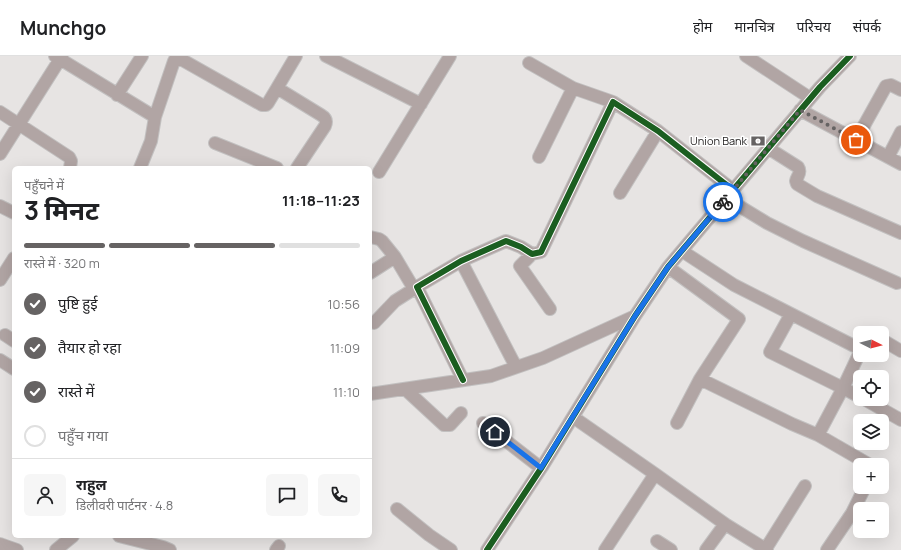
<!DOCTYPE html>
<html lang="hi">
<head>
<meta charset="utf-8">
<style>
  body { margin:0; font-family:Manrope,"Noto Sans Devanagari",sans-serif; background:#f6f6f6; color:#202124; height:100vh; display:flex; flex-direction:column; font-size:15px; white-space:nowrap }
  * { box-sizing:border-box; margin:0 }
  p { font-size:13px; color:#757577 }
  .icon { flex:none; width:22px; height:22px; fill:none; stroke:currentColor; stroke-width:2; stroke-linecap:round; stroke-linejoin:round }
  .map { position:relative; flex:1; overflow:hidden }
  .sheet { position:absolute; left:12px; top:110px; width:360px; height:372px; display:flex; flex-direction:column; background:#fff; border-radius:6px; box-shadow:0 4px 16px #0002 }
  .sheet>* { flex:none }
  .needle { width:26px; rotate:96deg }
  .controls { position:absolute; left:853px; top:270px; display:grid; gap:8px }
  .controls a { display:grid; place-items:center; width:36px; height:36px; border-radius:6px; background:#fff; box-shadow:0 4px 16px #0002; font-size:20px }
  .pin { position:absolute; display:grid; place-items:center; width:34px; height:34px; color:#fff; margin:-17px; border:2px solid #fff; border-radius:50%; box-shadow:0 1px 4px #0007 }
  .courier { position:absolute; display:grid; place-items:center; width:40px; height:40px; margin:-20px; border:3px solid #1a73e8; border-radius:50%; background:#fff; color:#222; box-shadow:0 1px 5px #0007 }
  .head em { font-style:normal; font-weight:700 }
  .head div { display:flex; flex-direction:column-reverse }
  .head { display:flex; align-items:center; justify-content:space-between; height:68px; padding:0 12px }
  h1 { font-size:26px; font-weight:700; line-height:30px }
  .bar { display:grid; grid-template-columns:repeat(4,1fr); gap:6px 4px; align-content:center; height:48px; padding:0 12px }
  .bar i { height:5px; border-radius:3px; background:#e0e0e0 }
  .bar .on { background:#666363 }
  .bar p { grid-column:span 4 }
  .line { display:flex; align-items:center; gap:10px; padding:0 12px; border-top:1px solid #e0e0e0 }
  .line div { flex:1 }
  .round { display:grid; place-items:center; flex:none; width:42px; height:42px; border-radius:6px; background:#f6f6f6 }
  ol { padding:0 12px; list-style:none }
  li { display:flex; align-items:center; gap:12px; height:44px }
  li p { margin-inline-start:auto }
  li .icon { padding:4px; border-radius:50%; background:#666363; color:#fff; stroke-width:4 }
  li:last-child { color:#757577 }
  li i { width:22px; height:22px; border:2px solid #e0e0e0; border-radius:50% }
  header { display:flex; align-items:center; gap:24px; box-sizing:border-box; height:56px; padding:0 20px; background:#fff; border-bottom:1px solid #e0e0e0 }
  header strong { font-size:19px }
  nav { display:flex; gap:22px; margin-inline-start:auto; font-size:14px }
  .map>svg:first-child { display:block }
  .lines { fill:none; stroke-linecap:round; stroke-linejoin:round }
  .minor-casing { stroke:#c2c0c0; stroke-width:14 }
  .minor { stroke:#b1a5a4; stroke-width:12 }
  .cycleway-casing { stroke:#fff; stroke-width:8 }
  .cycleway { stroke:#1b5e20; stroke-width:6 }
  .done { stroke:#666363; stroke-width:4; stroke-dasharray:0 7.2 }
  .route { stroke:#1a73e8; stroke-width:5 }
  .labels { text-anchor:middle; stroke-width:3; stroke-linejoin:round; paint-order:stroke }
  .poi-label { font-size:11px; fill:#201e1e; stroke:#fff; text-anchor:end }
</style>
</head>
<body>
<header>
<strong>Munchgo</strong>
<nav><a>होम</a><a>मानचित्र</a><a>परिचय</a><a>संपर्क</a></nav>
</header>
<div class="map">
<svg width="901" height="494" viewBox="0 0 901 494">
  <rect width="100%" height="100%" fill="#e7e4e3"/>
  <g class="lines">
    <defs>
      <path id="minor" d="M55,0l100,61
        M296,0l-19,32 44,27c5,3 6,6 4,11l-28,42
        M326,0l95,48
        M746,0l64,42
        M177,1l85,48h4l2,-2 9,-15
        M529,7l44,25
        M117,39l25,-39
        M800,54l101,54
        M0,56l69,45 2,4 -1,7
        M856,84l30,-54 5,-1 10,5
        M215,87l62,25
        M768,92l30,19c4,6 -1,9 -2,14l1,3 20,12 84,37
        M0,98l62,-98
        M539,101l34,-69 40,14
        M888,101l13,-25
        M140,112l11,-27 4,-24 19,-56 3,-5
        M379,116l71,-116
        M620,137l38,-62
        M726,142l41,25 36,18 94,42
        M0,150l14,7
        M370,181l9,2 3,2 13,16 19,32
        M682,195l52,34 126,64
        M532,198l-12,12 30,43
        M461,205l55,106
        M668,211l71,52 -39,60 92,45 26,11 52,30
        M370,217l25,-16
        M0,224l14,-22
        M791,258l-21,38 73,36 17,9
        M374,267l21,-22 22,-14
        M5,279l9,6
        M884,285l17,10
        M0,304l14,9
        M463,324l-46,-93 44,-26 45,-20 15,6 11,7 9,-2 72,-150 45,29 75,59
        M405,333l39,36h6l11,-12
        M370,338l121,-18 52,-18 92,-42
        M864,343l37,21
        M573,361l82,57 70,50 42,26
        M483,367l58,45
        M677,367l23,-44
        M818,379l25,-47 17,-36
        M397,453l32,26 22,15
        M119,480l44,11 7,3
        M657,485l14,9
        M0,488l17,6
        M56,494l17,-14
        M276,494l3,-4
        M487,494l55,-83 93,-151 33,-49 152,-180 30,-31
        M605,494l50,-76
        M706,494l19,-26
        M765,494l40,-64
        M827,494l25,-37 13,-26"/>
    </defs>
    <use href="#minor" class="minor-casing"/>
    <use href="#minor" class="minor"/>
    <defs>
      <path id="cycleway" d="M463,324l-46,-93 44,-26 45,-20 15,6 11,7 9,-2 72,-150 45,29 75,59
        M487,494l55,-83 93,-151 33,-49 152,-180 30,-31"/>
    </defs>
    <use href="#cycleway" class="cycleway-casing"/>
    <use href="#cycleway" class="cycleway"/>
  </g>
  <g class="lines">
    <path class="done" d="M723,146l77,-92 56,30"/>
    <path class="route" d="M495,376l46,36 94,-152 33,-49 55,-65"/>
  </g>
  <defs>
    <symbol id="bank-bare" viewBox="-9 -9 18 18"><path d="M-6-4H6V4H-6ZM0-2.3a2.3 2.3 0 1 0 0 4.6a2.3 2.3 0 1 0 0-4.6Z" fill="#666363" stroke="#fff" stroke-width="2.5" paint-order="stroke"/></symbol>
  </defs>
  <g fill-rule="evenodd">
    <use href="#bank-bare" x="748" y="75" width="20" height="20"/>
  </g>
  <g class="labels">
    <g class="poi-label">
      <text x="747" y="89">Union Bank</text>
    </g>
  </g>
</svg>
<div class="controls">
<a><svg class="needle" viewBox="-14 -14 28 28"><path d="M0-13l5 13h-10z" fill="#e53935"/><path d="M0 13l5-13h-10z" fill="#757577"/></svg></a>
<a><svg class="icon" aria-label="locate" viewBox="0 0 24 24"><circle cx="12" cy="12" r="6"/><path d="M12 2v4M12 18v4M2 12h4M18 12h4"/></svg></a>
<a><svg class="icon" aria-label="layers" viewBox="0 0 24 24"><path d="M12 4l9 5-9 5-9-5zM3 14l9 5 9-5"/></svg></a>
<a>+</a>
<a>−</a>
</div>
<div class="pin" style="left:856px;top:84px;background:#ea580c"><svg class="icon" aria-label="bag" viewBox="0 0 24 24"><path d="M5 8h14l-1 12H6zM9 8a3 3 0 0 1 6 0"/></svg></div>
<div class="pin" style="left:495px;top:376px;background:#1f2937"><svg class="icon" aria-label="home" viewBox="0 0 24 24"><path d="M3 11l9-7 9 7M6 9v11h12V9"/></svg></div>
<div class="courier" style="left:723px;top:146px"><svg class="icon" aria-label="bike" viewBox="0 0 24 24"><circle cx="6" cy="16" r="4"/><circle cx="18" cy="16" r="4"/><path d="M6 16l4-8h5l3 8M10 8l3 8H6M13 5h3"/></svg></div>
<section class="sheet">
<div class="head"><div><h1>3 मिनट</h1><p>पहुँचने में</p></div><em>11:18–11:23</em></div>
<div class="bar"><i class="on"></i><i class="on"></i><i class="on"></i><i></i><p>रास्ते में · 320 m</p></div>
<ol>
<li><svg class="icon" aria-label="check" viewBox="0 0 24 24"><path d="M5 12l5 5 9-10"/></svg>पुष्टि हुई<p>10:56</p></li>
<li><svg class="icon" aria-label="check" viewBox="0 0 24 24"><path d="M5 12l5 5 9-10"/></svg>तैयार हो रहा<p>11:09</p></li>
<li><svg class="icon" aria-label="check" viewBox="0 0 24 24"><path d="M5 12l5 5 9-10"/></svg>रास्ते में<p>11:10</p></li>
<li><i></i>पहुँच गया</li>
</ol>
<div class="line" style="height:72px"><a class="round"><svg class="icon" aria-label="person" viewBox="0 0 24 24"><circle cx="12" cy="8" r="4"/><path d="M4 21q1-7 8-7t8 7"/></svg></a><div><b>राहुल</b><p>डिलीवरी पार्टनर · 4.8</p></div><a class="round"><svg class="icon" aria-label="chat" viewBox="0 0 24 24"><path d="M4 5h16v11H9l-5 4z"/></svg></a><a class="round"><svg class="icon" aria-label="phone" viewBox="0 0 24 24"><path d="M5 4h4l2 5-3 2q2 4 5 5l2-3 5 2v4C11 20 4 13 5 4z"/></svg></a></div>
</section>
</div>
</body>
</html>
